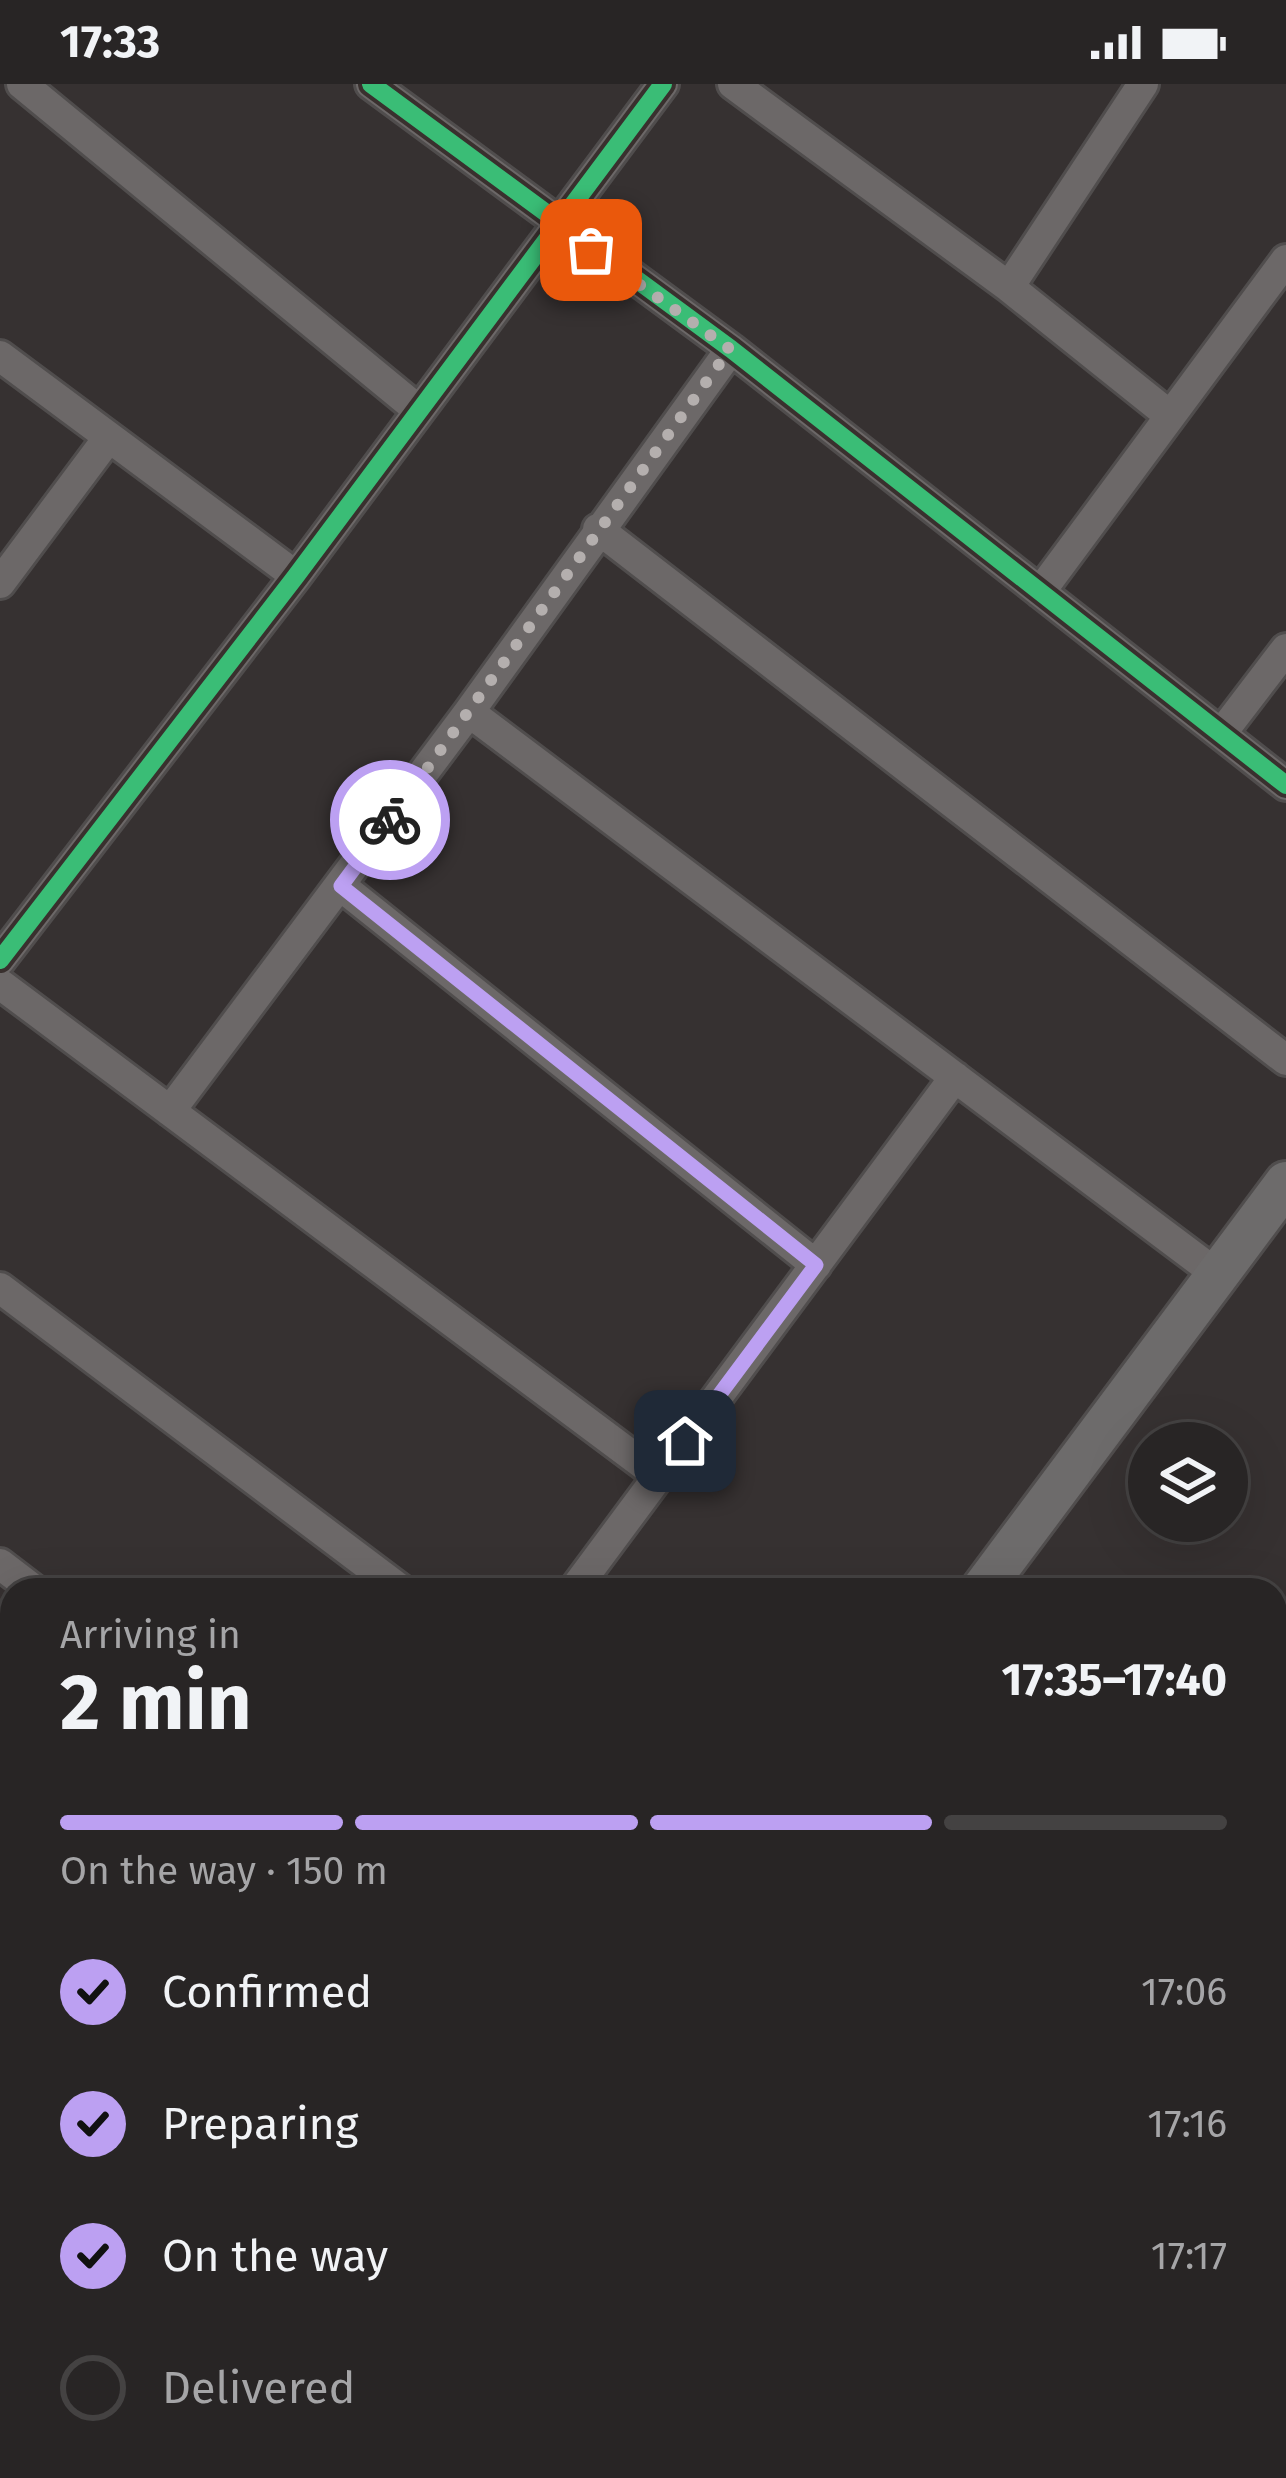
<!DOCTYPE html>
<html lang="en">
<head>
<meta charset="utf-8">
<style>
  body { margin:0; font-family:"Fira Sans",sans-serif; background:#343132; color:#f1f3f6; height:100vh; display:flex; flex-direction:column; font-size:45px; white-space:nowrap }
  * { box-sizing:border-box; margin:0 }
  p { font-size:39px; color:#a5a5a7 }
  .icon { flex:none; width:66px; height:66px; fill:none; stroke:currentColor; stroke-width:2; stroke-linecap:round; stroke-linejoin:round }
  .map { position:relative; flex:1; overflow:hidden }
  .details { position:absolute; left:0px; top:1494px; width:1287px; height:900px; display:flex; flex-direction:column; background:#282525; border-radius:36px 36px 0 0; box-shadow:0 12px 48px #0002,0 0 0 3px #444242 }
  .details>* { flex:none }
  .tools { position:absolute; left:1128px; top:1338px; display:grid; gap:24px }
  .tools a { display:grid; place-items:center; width:120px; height:120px; border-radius:50%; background:#282525; box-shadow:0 12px 48px #0002,0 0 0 3px #444242; font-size:60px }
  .pin { position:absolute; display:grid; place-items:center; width:102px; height:102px; color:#fff; margin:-51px; border-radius:24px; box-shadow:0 6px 18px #0006 }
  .courier { position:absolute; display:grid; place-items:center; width:120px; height:120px; margin:-60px; border:9px solid #bca0f2; border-radius:50%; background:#fff; color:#222; box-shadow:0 3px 15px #0007 }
  .head em { font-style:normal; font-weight:700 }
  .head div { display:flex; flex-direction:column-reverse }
  .head { display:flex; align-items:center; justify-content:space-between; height:204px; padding:0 60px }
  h1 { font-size:78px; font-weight:700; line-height:90px }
  .bar { display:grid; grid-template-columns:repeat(4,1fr); gap:18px 12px; align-content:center; height:144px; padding:0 60px }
  .bar i { height:15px; border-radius:9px; background:#444242 }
  .bar .selected { background:#bca0f2 }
  .bar p { grid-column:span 4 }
  ol { padding:0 60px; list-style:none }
  li { display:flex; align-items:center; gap:36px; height:132px }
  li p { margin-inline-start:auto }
  li .icon { padding:12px; border-radius:50%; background:#bca0f2; color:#111; stroke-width:4 }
  li:last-child { color:#a5a5a7 }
  li i { width:66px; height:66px; border:6px solid #444242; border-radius:50% }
  .status { display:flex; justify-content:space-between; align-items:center; height:84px; padding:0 60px; background:#282525; direction:ltr }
  .status svg { height:33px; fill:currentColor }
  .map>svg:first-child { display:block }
  .green { fill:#573f39 }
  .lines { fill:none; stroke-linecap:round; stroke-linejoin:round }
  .street-casing { stroke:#504d4d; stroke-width:36 }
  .secondary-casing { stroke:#504d4d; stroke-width:48 }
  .street { stroke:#6c6868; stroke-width:30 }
  .secondary { stroke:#6d6b6b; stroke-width:42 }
  .cycleway-casing { stroke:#39302e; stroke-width:26 }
  .cycleway { stroke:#3abd76; stroke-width:18 }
  .done { stroke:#b4afae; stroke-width:12; stroke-dasharray:0 21.6 }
  .route { stroke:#bca0f2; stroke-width:15 }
</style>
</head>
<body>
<div class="status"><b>17:33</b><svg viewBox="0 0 49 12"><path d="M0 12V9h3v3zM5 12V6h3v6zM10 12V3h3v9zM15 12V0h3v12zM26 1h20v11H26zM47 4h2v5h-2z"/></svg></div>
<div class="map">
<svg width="1286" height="2394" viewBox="0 0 1286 2394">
  <rect width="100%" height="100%" fill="#363131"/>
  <path class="green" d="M0,1518l12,9v340l-12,-9z"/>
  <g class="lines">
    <defs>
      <path id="street" d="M22,0l395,325
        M371,0l360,265 555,436
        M733,0l276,203 160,128
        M1009,203l134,-203
        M0,272l296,220
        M598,445l688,531
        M0,499l109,-146
        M1040,508l246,-332
        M469,628l749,563
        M1221,650l65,-85
        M341,802l475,379
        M0,876l296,-384 367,-492
        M0,900l659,492
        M170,1027l299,-399 262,-363
        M0,1204l401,302
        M0,1480l34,26
        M574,1506l381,-513
        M1275,1619l11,-14
        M0,1886l12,9
        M1275,1990l11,-14
        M1275,2171l11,8
        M0,2176l12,9
        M259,2382l15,12
        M1028,2382l16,12
        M671,2394l9,-12"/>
      <path id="secondary" d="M982,1506l304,-407
        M317,2394l9,-12"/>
    </defs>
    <use href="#street" class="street-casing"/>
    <use href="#secondary" class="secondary-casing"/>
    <use href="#street" class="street"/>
    <use href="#secondary" class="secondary"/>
    <defs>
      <path id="cycleway" d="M371,0l360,265 555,436
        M0,876l296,-384 367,-492"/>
    </defs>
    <use href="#cycleway" class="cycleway-casing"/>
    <use href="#cycleway" class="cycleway"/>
  </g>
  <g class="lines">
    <path class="done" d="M390,736l340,-471 -139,-99"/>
    <path class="route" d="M390,736l-49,66 475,379 -131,176"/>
  </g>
</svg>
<div class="tools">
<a><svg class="icon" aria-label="layers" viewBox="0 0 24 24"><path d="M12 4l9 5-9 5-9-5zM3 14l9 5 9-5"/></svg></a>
</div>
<div class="pin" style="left:591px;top:166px;background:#ea580c"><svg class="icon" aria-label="bag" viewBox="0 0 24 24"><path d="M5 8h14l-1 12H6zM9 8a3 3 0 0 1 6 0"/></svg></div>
<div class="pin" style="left:685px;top:1357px;background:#1f2937"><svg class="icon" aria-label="home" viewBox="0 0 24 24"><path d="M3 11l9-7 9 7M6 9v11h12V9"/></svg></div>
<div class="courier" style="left:390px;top:736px"><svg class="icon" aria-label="bike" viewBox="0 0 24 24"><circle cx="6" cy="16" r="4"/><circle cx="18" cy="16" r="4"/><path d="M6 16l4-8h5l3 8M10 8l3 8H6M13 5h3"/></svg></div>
<section class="details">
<div class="head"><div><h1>2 min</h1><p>Arriving in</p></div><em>17:35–17:40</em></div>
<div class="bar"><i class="selected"></i><i class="selected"></i><i class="selected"></i><i></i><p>On the way · 150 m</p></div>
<ol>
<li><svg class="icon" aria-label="check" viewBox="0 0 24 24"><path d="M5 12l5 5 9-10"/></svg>Confirmed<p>17:06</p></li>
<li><svg class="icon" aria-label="check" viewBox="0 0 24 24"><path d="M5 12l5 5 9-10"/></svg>Preparing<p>17:16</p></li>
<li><svg class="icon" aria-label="check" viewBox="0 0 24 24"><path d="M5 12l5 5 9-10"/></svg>On the way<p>17:17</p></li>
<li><i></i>Delivered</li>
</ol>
</section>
</div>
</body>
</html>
